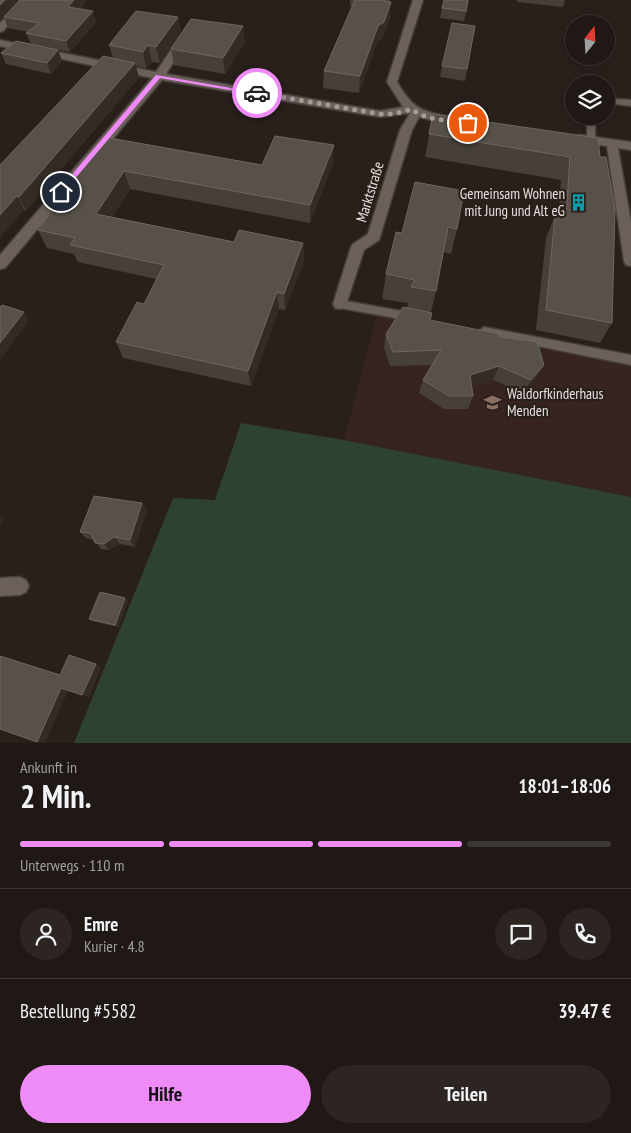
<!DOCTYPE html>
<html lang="de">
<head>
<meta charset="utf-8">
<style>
  body { margin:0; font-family:"PT Sans Narrow",sans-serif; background:#2c2522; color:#f1f3f6; height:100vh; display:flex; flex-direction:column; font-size:19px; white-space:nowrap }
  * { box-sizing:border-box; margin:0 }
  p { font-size:16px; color:#a1a0a0 }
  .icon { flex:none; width:28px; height:28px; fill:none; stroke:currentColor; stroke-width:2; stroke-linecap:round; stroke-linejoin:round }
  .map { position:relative; height:743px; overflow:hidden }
  .side { display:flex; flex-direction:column; background:#1f1815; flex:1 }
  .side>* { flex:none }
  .needle { width:32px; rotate:18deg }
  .fabs { position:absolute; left:565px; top:15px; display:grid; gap:10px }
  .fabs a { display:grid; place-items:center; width:50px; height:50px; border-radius:50%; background:#1f1815; box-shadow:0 2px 8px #0003,0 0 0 1px #3c3734; font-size:25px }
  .pin { position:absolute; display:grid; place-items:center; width:42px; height:42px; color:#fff; margin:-21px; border:2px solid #fff; border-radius:50%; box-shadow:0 1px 5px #0007 }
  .courier { position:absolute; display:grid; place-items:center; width:50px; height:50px; margin:-25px; border:4px solid #ef8bf7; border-radius:50%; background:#fff; color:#222; box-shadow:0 1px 6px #0007 }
  .summary em { font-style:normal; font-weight:700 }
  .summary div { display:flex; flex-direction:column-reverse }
  .summary { display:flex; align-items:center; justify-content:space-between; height:85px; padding:0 20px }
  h1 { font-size:32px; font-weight:700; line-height:38px }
  .bar { display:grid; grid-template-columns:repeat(4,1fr); gap:8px 5px; align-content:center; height:60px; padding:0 20px }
  .bar i { height:6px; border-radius:4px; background:#3c3734 }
  .bar .on { background:#ef8bf7 }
  .bar p { grid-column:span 4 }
  .line { display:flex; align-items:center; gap:12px; padding:0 20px; border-top:1px solid #3c3734 }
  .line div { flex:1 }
  .round { display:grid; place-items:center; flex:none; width:52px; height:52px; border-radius:26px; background:#2c2522 }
  .primary-button { display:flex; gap:10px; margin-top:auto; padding:10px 20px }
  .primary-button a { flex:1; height:58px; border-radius:30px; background:#ef8bf7; color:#111; font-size:20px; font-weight:700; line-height:58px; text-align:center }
  .primary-button a+a { background:#2c2522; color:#f1f3f6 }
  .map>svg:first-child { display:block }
  .education { fill:#372421 }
  .green { fill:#2e4231 }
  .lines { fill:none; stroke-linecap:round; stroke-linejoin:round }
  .lane-casing { stroke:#453d39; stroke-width:3 }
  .street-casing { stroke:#453d39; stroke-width:3 }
  .lane { fill:#6b605b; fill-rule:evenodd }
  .street { fill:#6b605b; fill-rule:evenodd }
  .wall { fill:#464038 }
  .shaded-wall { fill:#332c26 }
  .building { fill:#57514a; stroke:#6e6761 }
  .route { fill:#ef8bf7 }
  .done { stroke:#a49c99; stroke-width:5; stroke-dasharray:0 9 }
  .labels { text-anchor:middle; stroke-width:4.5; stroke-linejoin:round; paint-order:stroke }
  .street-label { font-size:15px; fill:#e6dfdc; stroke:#29201c }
  .poi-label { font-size:15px; fill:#e6dfdc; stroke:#29201c; text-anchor:end }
</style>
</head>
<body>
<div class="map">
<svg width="631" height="743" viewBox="0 0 631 743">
  <rect width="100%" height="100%" fill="#29201c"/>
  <path class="education" d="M377,315l254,51v131l-287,-57z"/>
  <path class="green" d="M241,423l103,17 287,57v246h-557l99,-245 42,2z"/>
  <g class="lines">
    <defs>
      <path id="lane" d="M606,98l25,2v6l-25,-3z
        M587,116h8v25l-4,3 -4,-3z
        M340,300l72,13 5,4 -5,4 -72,-13 -5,-4z
        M484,327l147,28v10l-147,-30 -5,-4z"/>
      <path id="street" d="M23,0h10l-30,31 -3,1v-9z
        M413,0h10l-26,82c19,32 27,28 60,37l2,2 -6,4 -34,-8 -7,13 -32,107 -1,3 -15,10 -19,58 -5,1 -5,-1 -2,-4 18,-57 2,-3 15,-10 32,-104 10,-17 -30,4 -218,-37 -157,188 -5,1v-14l152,-177 -152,-32v-6l156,32 23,-34 4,-1 5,3 -22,34 214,37 23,-4 -16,-25z
        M580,135l51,7v8l-13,-2 13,74v44l-5,-1 -2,-4 -17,-115 -31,-4 -2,-3 2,-3z
        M20,577l6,3 3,6 -3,6 -6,3 -20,1v-18z"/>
    </defs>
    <use href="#lane" class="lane-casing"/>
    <use href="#street" class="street-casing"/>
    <use href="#lane" class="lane"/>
    <use href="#street" class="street"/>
  </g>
  <path class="wall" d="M0,0h87l-7,9 16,13 -26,30 -36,-7 28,16 -11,13 -45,-10 -5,-11 30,-9 -5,-11 3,-1 -21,-4 -4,-11 9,-9 -13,12z
    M350,0h40l-1,2 1,16 -8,21 -5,3 -18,51 -36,-5 1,-17 28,-65h-2z
    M469,0l-5,21 -24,-3 2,-10z
    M517,0h48l-2,7 -46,-5z
    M178,17l3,16 -21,30 -8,-1 -6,6 -10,-2 3,11 -113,134 -2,-1 -24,-45 113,-107 -4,-13z
    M475,26l-10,55 -25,-4 2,-11z
    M245,42l-20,32 -51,-9 -3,-16z
    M433,114l165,24 14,185 -12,20 -64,-13 10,-92 9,-22 3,1 3,-37 -136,-23z
    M104,137l158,28 71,-2 -23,60 -180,-34 -18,28 122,25 69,1 1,18 -19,49 -6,-1 -28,77 -128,-28 -7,-16 28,-38 12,-25 -78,-17 -4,-8 -27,-6 -9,-18z
    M415,182l42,47 -6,25 -8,-2 -7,39 -5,21 -1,8 69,17 45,28 -8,14 -12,14 -31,-13 -21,6 1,10 -5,13h-24l-25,-16 4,-13 9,-15 -42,1 -6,-18 2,-14 21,-26 1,-5 -26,-4 4,-25 16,-41z
    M142,503l5,7 -12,37 -15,-3 -11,6 -8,-1 -7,-9 -8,-2 -6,-6z
    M125,598l3,3 -10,26 -26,-6 -3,-2z"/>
  <path class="shaded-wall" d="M5,0h16l-21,20v-15z
    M74,0h13l-15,18 -4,-11z
    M391,2l-1,16 -8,21 -5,3 -18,51 1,-17 18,-50z
    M93,11l3,11 -26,30 -4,-11z
    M178,17l3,16 -21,30 -4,-16z
    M243,26l2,16 -20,32 -2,-16z
    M148,45l4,17 -6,6 -3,-16z
    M58,50l4,11 -11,13 -4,-11z
    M135,63l4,14 -113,134 -7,-14z
    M334,145l-1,18 -23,60v-18z
    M124,171l6,18 -27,42 -7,-17z
    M17,196l7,14 -24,28v-23z
    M303,243l1,18 -19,49 -1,-16z
    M277,292l2,17 -28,77 -3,-15z
    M24,312l5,9 -29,39v-17z
    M544,365l-8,14 -12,14 7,-13z
    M499,366l-6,14 -28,8 5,-13z
    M142,503l5,7 -12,37 -5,-7z
    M0,516l4,3 -4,6z
    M114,537l6,7 -11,6 -5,-6z
    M125,598l3,3 -10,26 -3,-2z
    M96,664l5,3 -12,31 -7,-3z
    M61,688l7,3 -23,52 -8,-1z"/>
  <path class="building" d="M0,0h5l-5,5z
    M20,0h54l-6,7 25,4 -27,30 -40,-8 14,-10 -36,-6z
    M355,0h30l-1,1 7,1 -7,20 -6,4 -18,50 -36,-5z
    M444,0h24l-2,11 -24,-3z
    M136,11l42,6 -22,30 -8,-2 -5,7 -34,-7z
    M191,19l52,7 -20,32 -52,-9z
    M452,23l23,3 -8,43 -25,-3z
    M16,41l42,9 -11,13 -46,-10z
    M103,56l32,7 -116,134 -2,-1 -17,19v-50z
    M433,114l165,24 2,19h6l9,52 -3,114 -66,-13 9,-94 11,2 4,-61 -141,-23z
    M275,136l59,9 -24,60 -186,-34 -28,43 138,28 5,-12 64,13 -19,51 -7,-2 -29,79 -132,-29 21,-40 7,2 20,-39 -94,-20 5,-7 -37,-8 66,-93 158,28z
    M415,182l49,9 -7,38 -9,-2 -12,64 -25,-4 4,-7 -29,-6 10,-42 6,1z
    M2,305l22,7 -24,31v-36z
    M403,307l29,6 -2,7 69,14v3l38,5 7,23 -13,15 -32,-14 -29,9 3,21h-24l-26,-16 18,-30 -48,2 -7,-18z
    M94,496l48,7 -12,37 -16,-3 -10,7 -9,-1 -4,-10 -11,-1z
    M100,592l25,6 -10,27 -26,-6z
    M69,655l27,9 -14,31 -21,-7 -24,54 -37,-13v-73l60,19z"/>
  <path class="route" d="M156,75l104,18 -3,2 -97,-17 -97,115h-4v-3z"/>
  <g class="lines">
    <path class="done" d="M257,93l123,21h13l19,-5c14,12 38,11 56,14"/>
  </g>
  <defs>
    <symbol id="building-bare" viewBox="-9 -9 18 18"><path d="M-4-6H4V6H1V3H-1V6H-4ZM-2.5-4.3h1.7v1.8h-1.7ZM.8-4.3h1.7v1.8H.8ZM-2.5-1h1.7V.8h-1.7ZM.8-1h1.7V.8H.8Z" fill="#0f9aa8" stroke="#29201c" stroke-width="2.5" paint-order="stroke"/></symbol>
    <symbol id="school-bare" viewBox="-9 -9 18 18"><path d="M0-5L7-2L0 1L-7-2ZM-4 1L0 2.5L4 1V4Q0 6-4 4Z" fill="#8d6e63" stroke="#29201c" stroke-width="2.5" paint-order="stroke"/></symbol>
  </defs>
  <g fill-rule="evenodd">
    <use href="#building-bare" x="566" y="190" width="25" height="25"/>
    <use href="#school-bare" x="480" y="390" width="25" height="25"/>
  </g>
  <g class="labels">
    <g class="street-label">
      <text transform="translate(370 192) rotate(-73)" y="5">Marktstraße</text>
    </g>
    <g class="poi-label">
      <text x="565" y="199">Gemeinsam Wohnen<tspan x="565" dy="17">mit Jung und Alt eG</tspan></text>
      <text x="507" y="399" text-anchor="start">Waldorfkinderhaus<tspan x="507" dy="17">Menden</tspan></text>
    </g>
  </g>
</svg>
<div class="fabs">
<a><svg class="needle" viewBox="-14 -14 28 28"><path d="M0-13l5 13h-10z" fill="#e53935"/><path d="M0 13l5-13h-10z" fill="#a1a0a0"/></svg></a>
<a><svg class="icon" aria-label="layers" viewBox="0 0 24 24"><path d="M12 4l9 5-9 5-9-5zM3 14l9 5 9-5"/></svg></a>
</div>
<div class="pin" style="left:468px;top:123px;background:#ea580c"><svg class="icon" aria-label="bag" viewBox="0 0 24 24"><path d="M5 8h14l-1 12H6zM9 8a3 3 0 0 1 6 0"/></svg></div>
<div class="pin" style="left:61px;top:192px;background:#1f2937"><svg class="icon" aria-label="home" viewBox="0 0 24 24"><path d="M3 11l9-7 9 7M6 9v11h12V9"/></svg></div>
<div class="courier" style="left:257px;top:93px"><svg class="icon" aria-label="car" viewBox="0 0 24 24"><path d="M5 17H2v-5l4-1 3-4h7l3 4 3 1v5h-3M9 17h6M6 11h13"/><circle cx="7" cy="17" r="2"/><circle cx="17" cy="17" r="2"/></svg></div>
</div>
<section class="side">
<div class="summary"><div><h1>2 Min.</h1><p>Ankunft in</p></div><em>18:01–18:06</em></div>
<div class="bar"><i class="on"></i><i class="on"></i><i class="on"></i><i></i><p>Unterwegs · 110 m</p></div>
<div class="line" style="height:90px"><a class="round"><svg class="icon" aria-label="person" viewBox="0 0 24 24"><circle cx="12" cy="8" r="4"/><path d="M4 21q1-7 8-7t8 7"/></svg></a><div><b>Emre</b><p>Kurier · 4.8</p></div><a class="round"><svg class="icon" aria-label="chat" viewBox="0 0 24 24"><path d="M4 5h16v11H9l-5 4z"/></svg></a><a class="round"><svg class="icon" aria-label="phone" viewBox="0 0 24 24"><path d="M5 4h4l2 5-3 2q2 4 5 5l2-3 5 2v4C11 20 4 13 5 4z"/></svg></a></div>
<div class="line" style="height:65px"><div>Bestellung #5582</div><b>39.47 €</b></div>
<div class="primary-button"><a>Hilfe</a><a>Teilen</a></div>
</section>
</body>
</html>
